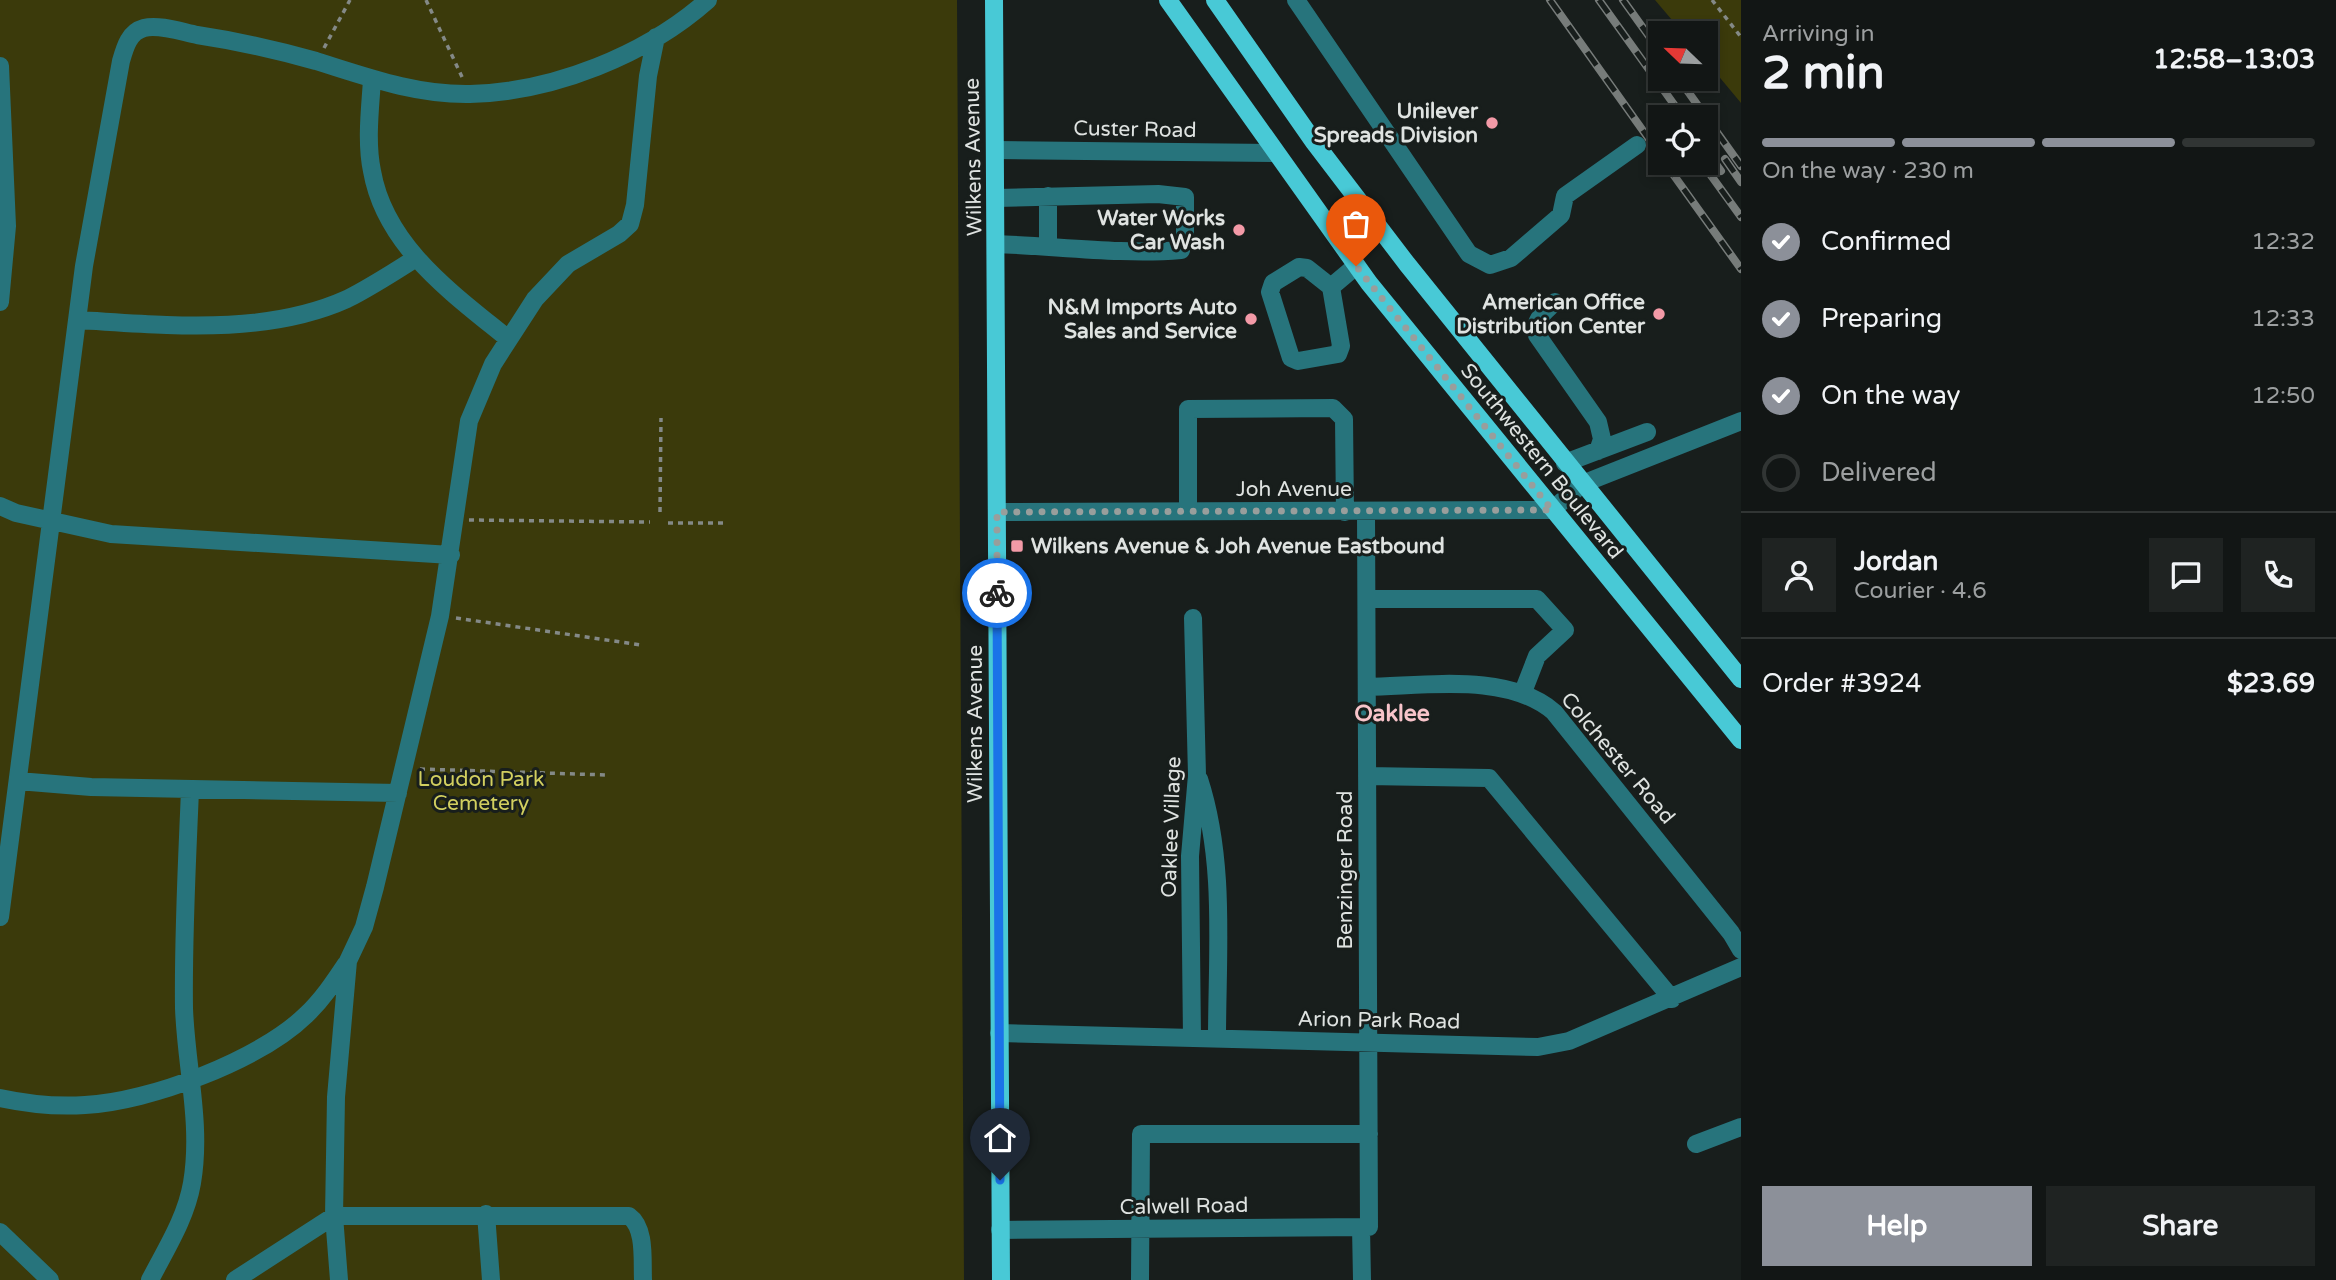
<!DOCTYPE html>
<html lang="en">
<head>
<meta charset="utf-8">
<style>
  body { margin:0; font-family:"Varela Round",sans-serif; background:#1f2322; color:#f1f3f6; height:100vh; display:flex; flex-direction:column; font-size:26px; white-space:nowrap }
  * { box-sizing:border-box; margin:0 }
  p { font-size:23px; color:#9c9fa0 }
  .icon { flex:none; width:38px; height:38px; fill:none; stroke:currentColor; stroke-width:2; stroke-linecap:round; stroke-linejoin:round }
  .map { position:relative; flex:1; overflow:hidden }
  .sheet { display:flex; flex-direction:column; background:#121615; width:595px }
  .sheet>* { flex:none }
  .needle { width:46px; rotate:293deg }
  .controls { position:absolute; left:1648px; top:21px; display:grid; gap:14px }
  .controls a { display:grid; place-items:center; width:70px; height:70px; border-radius:0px; background:#121615; box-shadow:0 4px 10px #0003,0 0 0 2px #313534; font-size:35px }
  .pin { position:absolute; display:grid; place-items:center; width:60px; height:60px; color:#fff; margin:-72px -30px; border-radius:50% 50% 50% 0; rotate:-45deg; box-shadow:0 0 7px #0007 }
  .pin .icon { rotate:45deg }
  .courier { position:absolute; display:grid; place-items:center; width:70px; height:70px; margin:-35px; border:5px solid #1a73e8; border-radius:50%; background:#fff; color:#222; box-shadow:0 2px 9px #0007 }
  .summary em { font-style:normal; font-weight:700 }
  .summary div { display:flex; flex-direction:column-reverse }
  .summary { display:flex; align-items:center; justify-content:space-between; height:119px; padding:0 21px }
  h1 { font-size:46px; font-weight:700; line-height:52px }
  .bar { display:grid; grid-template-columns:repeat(4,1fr); gap:10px 7px; align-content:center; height:84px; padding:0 21px }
  .bar i { height:9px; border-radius:5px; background:#313534 }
  .bar .selected { background:#8c9099 }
  .bar p { grid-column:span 4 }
  .line { display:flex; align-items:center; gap:18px; padding:0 21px; border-top:2px solid #313534 }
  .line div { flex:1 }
  .round { display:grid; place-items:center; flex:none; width:74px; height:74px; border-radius:0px; background:#1f2322 }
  ol { padding:0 21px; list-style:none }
  li { display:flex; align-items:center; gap:21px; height:77px }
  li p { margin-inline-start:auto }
  li .icon { padding:7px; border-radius:50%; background:#8c9099; color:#fff; stroke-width:4 }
  li:last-child { color:#9c9fa0 }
  li i { width:38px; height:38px; border:4px solid #313534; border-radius:50% }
  .button { display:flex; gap:14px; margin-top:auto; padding:14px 21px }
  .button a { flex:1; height:80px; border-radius:0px; background:#8c9099; color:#fff; font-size:28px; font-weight:700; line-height:80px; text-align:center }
  .button a+a { background:#1f2322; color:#f1f3f6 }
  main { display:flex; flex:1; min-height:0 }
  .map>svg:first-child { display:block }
  .green { fill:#3b3a0b }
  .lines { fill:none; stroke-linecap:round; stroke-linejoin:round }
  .path { stroke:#848987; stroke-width:3.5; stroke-dasharray:5 5; stroke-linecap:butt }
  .minor { stroke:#27747c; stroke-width:18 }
  .major { stroke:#48c9d6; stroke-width:18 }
  .rail-casing { stroke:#777c7a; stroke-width:8 }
  .rail { stroke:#181e1c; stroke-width:5; stroke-dasharray:16; stroke-linecap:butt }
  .done { stroke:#999e9c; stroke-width:7; stroke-dasharray:0 12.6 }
  .route { stroke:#1a73e8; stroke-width:9 }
  .poi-dot { fill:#f39aa7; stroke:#181e1c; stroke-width:2.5 }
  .labels { text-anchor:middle; stroke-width:6; stroke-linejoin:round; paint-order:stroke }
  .poi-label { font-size:21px; font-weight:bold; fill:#dfe3e1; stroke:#181e1c; text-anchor:end }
  .street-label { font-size:21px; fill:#dfe3e1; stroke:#181e1c }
  .park-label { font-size:21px; fill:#d2cf5f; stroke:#181e1c }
  .neighbourhood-label { font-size:23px; font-weight:bold; fill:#f8c4ca; stroke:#181e1c }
</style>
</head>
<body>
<main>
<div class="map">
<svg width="1741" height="1280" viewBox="0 0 1741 1280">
  <rect width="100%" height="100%" fill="#181e1c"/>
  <path class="green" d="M0,0h957l7,1280h-964z
    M1655,0h86v103l-35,-42v-28h-23z"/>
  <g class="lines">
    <path class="path" d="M426,0l37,79
      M1712,0l29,37
      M324,48l26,-48
      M660,512l1,-94
      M469,520l181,2
      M668,523h60
      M456,618l185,27
      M420,769l187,6"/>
    <path class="minor" d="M1296,0l173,254 21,11 21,-7 50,-43 4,-19 72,-51
      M0,66l7,160 -7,76
      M372,80c-2,30 -6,62 0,91 13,75 80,122 135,167
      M996,150l278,3
      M996,198l162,-4 27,3v40l-4,13c-58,5 -125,-4 -185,-6
      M1048,246v-50
      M1331,287l10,59 -3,8 -40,7 -7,-3 -21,-66 3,-9 26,-16 8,1 24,19 25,-21
      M1555,302c-10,10 -22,17 -18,33l61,87 4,17 -4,12
      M78,320c88,5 187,16 269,-21 24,-12 47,-27 69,-41
      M1565,463l82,-31
      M0,506l16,7 95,21 340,21
      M1188,511v-102l145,-1 11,11 1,93
      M997,512l555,-2 30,-26 159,-63
      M1367,599h170l28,31 -28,26 -14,36
      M1367,687c59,-1 140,-15 187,25l177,221 10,17
      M1367,776l122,2 183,221
      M1199,779c27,83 18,173 18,260
      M18,781l73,6 307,6
      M0,917l84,-651 37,-205c4,-14 8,-29 23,-33 15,-4 38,4 53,7 40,6 80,15 119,26 51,16 100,34 154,33 83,-2 176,-39 238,-94
      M999,1033l539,14 31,-6 172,-74
      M1192,1038l-2,-182 7,-81 -4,-157
      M0,1098c28,6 56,9 85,7 64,-3 175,-45 221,-90 16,-15 28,-33 40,-51
      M1696,1144l45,-17
      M486,1214l5,66
      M1361,1227l1,53
      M1000,1230l369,-3 -3,-714
      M0,1232l50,48
      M150,1280c16,-31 36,-62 42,-97 10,-59 -6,-116 -8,-175 -1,-73 3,-145 6,-218
      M235,1280l99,-64 5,64
      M643,1280c-1,-19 3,-52 -14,-64h-295l2,-119 12,-136 16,-34 11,-40 65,-271 29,-195 24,-57 42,-65 33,-35 51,-30 11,-10 5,-19 13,-129 8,-39
      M1140,1280l1,-146h228"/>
    <path class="major" d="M994,0l7,1280
      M1168,0l201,283 372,457
      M1215,0l99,142 93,122 334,415"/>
    <defs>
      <path id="rail" d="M1550,0l111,156
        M1599,0l84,117
        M1623,0l38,53
        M1679,79l62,87
        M1706,150l15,21
        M1725,159l16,23
        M1665,163l76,106
        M1702,163l39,54"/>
    </defs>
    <use href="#rail" class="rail-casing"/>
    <use href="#rail" class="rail"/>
  </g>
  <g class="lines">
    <path class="done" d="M997,593v-81l555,-2 -196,-244"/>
    <path class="route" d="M997,593l3,587"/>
  </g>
  <g class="poi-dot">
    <circle cx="1492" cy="123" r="7"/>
    <circle cx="1239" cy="230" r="7"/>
    <circle cx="1659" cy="314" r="7"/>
    <circle cx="1251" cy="319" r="7"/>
    <rect x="1010" y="539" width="14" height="14" rx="3.5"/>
  </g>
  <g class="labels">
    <g class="poi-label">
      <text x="1478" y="118">Unilever<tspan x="1478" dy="24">Spreads Division</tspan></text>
      <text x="1225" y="225">Water Works<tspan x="1225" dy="24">Car Wash</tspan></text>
      <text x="1645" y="309">American Office<tspan x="1645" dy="24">Distribution Center</tspan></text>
      <text x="1237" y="314">N&amp;M Imports Auto<tspan x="1237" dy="24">Sales and Service</tspan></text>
      <text x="1031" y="553" text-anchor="start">Wilkens Avenue &amp; Joh Avenue Eastbound</text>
    </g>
    <g class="street-label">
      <text transform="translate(1135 129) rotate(1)" y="7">Custer Road</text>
      <text transform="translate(973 157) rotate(-91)" y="7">Wilkens Avenue</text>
      <text transform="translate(1542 461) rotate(51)" y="7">Southwestern Boulevard</text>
      <text x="1294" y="496">Joh Avenue</text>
      <text transform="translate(975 724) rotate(-90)" y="7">Wilkens Avenue</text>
      <text transform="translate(1618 758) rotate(50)" y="7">Colchester Road</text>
      <text transform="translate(1171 827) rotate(-88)" y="7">Oaklee Village</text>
      <text transform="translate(1345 870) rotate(-90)" y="7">Benzinger Road</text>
      <text transform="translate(1379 1020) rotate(1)" y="7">Arion Park Road</text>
      <text transform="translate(1184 1206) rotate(-1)" y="7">Calwell Road</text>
    </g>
    <g class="park-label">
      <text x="481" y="786">Loudon Park<tspan x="481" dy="24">Cemetery</tspan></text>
    </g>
    <g class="neighbourhood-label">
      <text x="1392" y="721">Oaklee</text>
    </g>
  </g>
</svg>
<div class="controls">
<a><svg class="needle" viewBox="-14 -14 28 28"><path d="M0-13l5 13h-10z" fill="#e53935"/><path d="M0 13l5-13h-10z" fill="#9c9fa0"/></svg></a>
<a><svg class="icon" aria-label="locate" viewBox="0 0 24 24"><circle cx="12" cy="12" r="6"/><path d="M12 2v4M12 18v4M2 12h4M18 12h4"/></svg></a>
</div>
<div class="pin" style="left:1356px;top:266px;background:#ea580c"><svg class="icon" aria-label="bag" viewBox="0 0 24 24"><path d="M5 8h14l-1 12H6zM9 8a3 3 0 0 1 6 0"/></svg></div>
<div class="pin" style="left:1000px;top:1180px;background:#1f2937"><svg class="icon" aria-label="home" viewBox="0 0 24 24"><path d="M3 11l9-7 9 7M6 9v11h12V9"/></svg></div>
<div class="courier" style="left:997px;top:593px"><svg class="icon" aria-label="bike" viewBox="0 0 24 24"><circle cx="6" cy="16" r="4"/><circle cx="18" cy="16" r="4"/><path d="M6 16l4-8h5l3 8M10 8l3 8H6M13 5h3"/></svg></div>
</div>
<section class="sheet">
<div class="summary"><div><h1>2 min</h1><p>Arriving in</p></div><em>12:58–13:03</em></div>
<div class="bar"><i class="selected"></i><i class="selected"></i><i class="selected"></i><i></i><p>On the way · 230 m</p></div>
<ol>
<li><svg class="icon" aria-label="check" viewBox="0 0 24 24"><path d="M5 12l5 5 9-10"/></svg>Confirmed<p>12:32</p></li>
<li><svg class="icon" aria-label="check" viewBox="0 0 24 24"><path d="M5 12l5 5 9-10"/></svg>Preparing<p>12:33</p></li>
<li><svg class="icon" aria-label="check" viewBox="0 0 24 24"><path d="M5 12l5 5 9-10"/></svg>On the way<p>12:50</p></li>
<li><i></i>Delivered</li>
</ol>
<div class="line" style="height:126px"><a class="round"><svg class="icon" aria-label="person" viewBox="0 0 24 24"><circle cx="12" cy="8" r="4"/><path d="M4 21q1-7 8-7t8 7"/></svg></a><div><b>Jordan</b><p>Courier · 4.6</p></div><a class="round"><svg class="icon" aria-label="chat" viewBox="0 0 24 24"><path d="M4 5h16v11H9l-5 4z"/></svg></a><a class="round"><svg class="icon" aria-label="phone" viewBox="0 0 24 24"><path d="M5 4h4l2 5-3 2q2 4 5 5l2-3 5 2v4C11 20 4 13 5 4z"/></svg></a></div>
<div class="line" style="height:91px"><div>Order #3924</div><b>$23.69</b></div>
<div class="button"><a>Help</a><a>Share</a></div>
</section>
</main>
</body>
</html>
